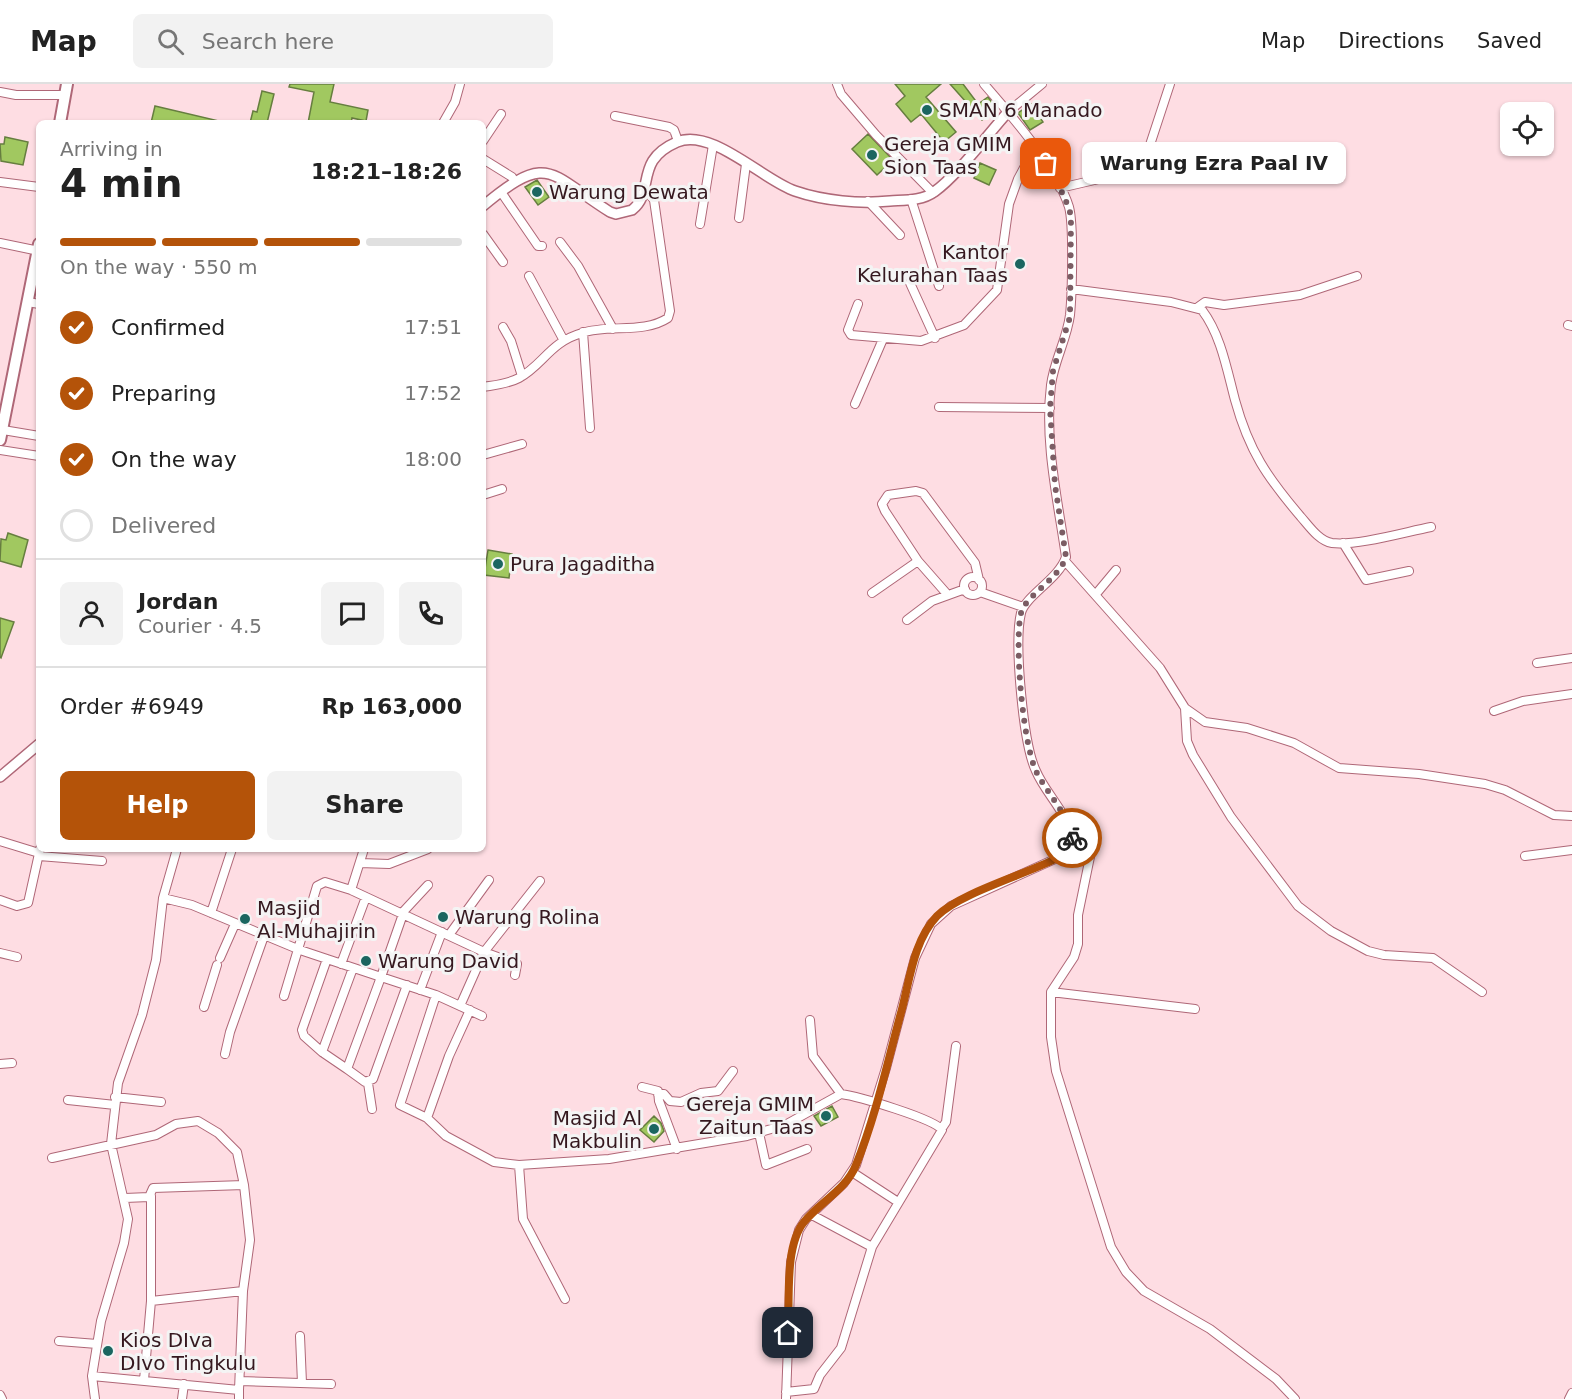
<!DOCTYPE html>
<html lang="en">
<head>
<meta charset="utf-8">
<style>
  body { margin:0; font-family:"DejaVu Sans",sans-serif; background:#f2f2f2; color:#222; height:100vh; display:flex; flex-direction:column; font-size:22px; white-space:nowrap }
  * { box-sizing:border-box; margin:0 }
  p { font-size:20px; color:#767676 }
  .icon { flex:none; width:33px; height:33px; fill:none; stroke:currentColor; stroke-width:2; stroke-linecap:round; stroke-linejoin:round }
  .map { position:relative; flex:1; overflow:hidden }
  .sheet { position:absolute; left:36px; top:36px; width:450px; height:732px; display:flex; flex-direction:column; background:#fff; border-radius:9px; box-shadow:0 2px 4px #0004 }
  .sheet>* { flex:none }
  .tools { position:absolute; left:1500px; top:18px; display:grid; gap:12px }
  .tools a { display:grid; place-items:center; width:54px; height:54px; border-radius:9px; background:#fff; box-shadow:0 2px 4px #0004; font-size:30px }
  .pin { position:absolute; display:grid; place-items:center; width:51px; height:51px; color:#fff; margin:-26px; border-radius:12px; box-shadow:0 3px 9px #0006 }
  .courier { position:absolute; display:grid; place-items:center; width:60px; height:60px; margin:-30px; border:4px solid #b45309; border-radius:50%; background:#fff; color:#222; box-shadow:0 2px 8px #0007 }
  .bubble { position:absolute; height:42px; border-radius:9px; background:#fff; box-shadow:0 2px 4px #0004; font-size:20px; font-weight:600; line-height:42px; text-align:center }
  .head em { font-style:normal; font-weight:600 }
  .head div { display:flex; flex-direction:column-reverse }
  .head { display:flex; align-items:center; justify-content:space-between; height:102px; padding:0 24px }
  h1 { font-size:39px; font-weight:600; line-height:45px }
  .bar { display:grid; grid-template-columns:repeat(4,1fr); gap:9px 6px; align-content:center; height:72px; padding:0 24px }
  .bar i { height:8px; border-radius:4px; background:#e0e0e0 }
  .bar .current { background:#b45309 }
  .bar p { grid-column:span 4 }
  .line { display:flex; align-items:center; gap:15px; padding:0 24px; border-top:2px solid #e0e0e0 }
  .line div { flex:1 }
  .round { display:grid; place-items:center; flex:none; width:63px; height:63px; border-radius:9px; background:#f2f2f2 }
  ol { padding:0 24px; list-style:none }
  li { display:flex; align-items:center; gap:18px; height:66px }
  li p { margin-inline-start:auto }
  li .icon { padding:6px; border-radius:50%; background:#b45309; color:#fff; stroke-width:4 }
  li:last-child { color:#767676 }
  li i { width:33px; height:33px; border:3px solid #e0e0e0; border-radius:50% }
  .primary-button { display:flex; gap:12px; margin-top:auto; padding:12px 24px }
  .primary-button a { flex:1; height:69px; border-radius:9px; background:#b45309; color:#fff; font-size:24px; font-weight:600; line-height:69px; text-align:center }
  .primary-button a+a { background:#f2f2f2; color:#222 }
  header { display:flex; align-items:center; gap:36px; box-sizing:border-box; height:84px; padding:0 30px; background:#fff; border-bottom:2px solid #e0e0e0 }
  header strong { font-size:28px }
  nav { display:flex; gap:33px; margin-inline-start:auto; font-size:21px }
  .search { width:420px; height:54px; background:#f2f2f2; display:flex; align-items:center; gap:15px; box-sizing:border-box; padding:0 21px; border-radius:9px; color:#767676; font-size:22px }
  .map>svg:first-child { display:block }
  .building { fill:#a1c860; stroke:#667e3f; stroke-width:1.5 }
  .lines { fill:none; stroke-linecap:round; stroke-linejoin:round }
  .minor-casing { stroke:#af6777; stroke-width:10 }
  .tertiary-casing { stroke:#af6777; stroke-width:12 }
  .secondary-casing { stroke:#af6777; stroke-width:14 }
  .minor { stroke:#fff; stroke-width:8 }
  .tertiary { stroke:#fff; stroke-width:9 }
  .secondary { stroke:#fff; stroke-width:10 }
  .done { stroke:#7b5d64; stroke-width:6; stroke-dasharray:0 10.8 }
  .route { stroke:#b45309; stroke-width:8 }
  .poi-dot { fill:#1b6660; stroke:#f4f4f4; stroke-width:2 }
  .labels { text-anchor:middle; stroke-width:6; stroke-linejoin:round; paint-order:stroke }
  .poi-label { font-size:20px; fill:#35181f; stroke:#f4f4f4; text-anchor:start }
</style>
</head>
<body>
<header>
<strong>Map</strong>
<div class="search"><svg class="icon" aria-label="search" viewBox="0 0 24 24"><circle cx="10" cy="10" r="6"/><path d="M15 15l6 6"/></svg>Search here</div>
<nav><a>Map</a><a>Directions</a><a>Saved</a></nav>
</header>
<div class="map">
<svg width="1572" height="1315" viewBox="0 0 1572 1315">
  <rect width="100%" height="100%" fill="#fedde3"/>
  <path class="building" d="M290,0h44l-4,18 38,8 -2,11 -14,-3 -1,5h-43l6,-31 -25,-5z
    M895,0h46l-15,13 30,35 -12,10 -23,-28 -10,8 -15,-18 9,-8z
    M950,0h13l15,20 10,-7 9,12 -15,11z
    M262,7l12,3 -7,29h-17l3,-12 4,1z
    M1031,20l12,18 -13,8 -12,-17z
    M155,22l64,15v2h-68z
    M868,50l25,26 -16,15 -25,-26z
    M5,53l23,5 -5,23 -22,-4 -1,-17h4z
    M980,79l16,7 -7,15 -15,-7z
    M537,96l12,17 -11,8 -13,-18z
    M8,449l20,7 -7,27 -21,-6 1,-22 5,1z
    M488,466l24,4 -3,24 -25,-3z
    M0,534l14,4 -13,36 -1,-1z
    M832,1022l6,11 -17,9 -7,-10z
    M654,1032l7,7 3,8 -10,11 -14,-12z"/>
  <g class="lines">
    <defs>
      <path id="minor" d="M837,0l4,10 35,41 57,58
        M0,8l16,3h49
        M1008,28l34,-28
        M615,32l54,11 5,3 4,11
        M443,39l12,-21 5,-18
        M483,57l18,-27
        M483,75l29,18 3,5
        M0,98l39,5
        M1060,104l56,-13 29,-15 25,-76
        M501,108l37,54h4
        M911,115l28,87
        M868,117l32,34
        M739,134l7,-54
        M700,140l13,-79
        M483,150l20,28
        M560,158l18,24 35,63
        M0,159l39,8
        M529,192l34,63
        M910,199l25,55
        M1071,205l100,13 31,8c19,25 25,60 33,90 14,51 32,77 66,117 8,9 18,24 31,26 25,3 73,-11 99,-16
        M28,218l11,2
        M858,220l-10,26 3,5 70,6 43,-16 33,-35 12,-86 9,-25 16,-30
        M1198,223l7,-5 19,3 76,-10 57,-19
        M1568,241l4,1
        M503,243l8,14 11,35
        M583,248l7,96
        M483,303c12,-2 25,-3 36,-9 24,-13 31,-36 63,-45 26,-9 62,1 86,-15l2,-7 -16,-111 -9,-12
        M855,320l28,-65
        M939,323l111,1
        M3,346l36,6
        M0,366l39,6
        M483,371l39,-11
        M483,411l19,-6
        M1343,459l23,37 43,-9
        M1065,477l95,107 25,40 2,33 6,14 38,62 67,89 33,25 37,20 16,4 49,3 49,34
        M964 502a9 9 0 1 1 18 0a9 9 0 1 1-18 0Z
        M980,508l43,15
        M872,509l46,-32
        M947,510l-29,-33 -33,-50 -3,-7 6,-9 28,-4 7,2 52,70 4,17
        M1096,510l20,-24
        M907,536l25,-19 33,-12
        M1537,579l35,-5
        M1185,624l20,14 42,6 47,15 45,25 80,6 66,10 20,6 49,25 18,1
        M1494,627l29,-10 49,-7
        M1072,750l11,-2 6,8 2,12 -13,63v29l-4,13 -23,35v45l5,34 55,176 15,25 18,19 66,38 66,50 19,20
        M0,757l39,12
        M364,765l-13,41 133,62 -24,54
        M39,772l63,5
        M1525,772l47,-6
        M360,779l29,1 39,-15
        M163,814l29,7 108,45 81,27 -34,92 -25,-17
        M0,816l17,6 11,-3 12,-54
        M211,829l21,-64
        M402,829l26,-28
        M403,830l-22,63 55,18 -36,110 27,13 19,18 48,26 25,3 90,-6 138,-23 38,-11 56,-31c16,2 94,25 101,36l-70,117
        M449,851l40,-55
        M0,869l17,4
        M220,874l15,-34
        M327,875l-25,71 2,6 18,16 31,-84
        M341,880l25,-67
        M515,891l2,-11 -33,-12 56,-71
        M420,906l22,-58
        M1051,908l144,17
        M436,911l46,21
        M284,912l33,-110 8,-4 26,8
        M204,923l13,-42
        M810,936l3,36 28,38
        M225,970l5,-22 34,-96
        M0,980l12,-1
        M347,985l18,13 8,-3 34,-94
        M368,999l4,26
        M642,1003l16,4 1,10 18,48
        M658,1010h6l6,7 11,1 20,-9 17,-2 15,-20
        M115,1013l46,5
        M68,1016l47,5
        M427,1034l22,-62 21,-46
        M942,1044l4,-6 10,-76
        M759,1049l7,32 41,-16
        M52,1074l104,-23 20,-11 22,-3 20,12 19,19 7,33
        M519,1081l4,54 42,80
        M852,1088l46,30
        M125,1114l24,-1 4,-9 91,-3 6,55 -7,51 -4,99
        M151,1217l92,-10
        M300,1252l2,47
        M59,1257l38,3
        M92,1292l9,-55 23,-78 4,-24 -17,-75 7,-61 24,-68 14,-55 7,-62 14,-49
        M144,1296l7,-79v-105
        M240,1297l91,3
        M786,1308l28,-3 6,-14 21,-27 31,-101 -60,-32
        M0,1311l2,4
        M95,1315l-3,-23 147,14v9
        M182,1315l2,-15
        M786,1315l5,-137 8,-32 7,-11 38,-36 12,-18 30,-97 29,-110 16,-34 20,-18 104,-47 17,-16c0,-26 -26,-48 -36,-72 -13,-27 -22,-129 -15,-158 4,-17 38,-34 45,-56 -8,-56 -22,-115 -15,-172 3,-24 16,-46 19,-70 2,-20 4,-90 -1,-108 -12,-39 -58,-92 -85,-123
        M1569,1315l3,-6"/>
      <path id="tertiary" d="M483,122c66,-55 65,-33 127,6l6,2 16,-4c24,-19 1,-49 45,-68 34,-15 86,38 118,49 29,10 65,13 95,10 14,-1 32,0 44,-9 23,-16 54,-58 74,-80
        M0,693l39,-33"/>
      <path id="secondary" d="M60,39l7,-39
        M0,356l39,-196"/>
    </defs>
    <use href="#minor" class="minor-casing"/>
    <use href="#tertiary" class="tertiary-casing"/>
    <use href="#secondary" class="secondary-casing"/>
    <use href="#minor" class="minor"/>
    <use href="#tertiary" class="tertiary"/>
    <use href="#secondary" class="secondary"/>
  </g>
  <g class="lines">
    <path class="done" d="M1046,80l18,32 7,19 -1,102 -17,54 -3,37 5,77 11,72c-7,22 -41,39 -45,56 -7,30 2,130 15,158 8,18 36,49 36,67"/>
    <path class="route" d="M788,1249c2,-31 -4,-87 16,-111 16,-20 42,-32 52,-57 20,-49 32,-105 46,-156 8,-31 12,-69 35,-93 23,-23 87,-41 118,-57l13,-10 4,-11"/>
  </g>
  <g class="poi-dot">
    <circle cx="927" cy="26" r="6"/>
    <circle cx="872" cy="71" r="6"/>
    <circle cx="537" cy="108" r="6"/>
    <circle cx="1020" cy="180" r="6"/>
    <circle cx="498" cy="480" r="6"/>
    <circle cx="443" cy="833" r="6"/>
    <circle cx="245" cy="835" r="6"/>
    <circle cx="366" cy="877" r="6"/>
    <circle cx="826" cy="1032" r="6"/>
    <circle cx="654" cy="1045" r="6"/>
    <circle cx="108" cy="1267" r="6"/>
  </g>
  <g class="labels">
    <g class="poi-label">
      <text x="939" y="33">SMAN 6 Manado</text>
      <text x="884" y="67">Gereja GMIM<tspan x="884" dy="23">Sion Taas</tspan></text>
      <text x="549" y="115">Warung Dewata</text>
      <text x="1008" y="175" text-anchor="end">Kantor<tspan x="1008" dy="23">Kelurahan Taas</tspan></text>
      <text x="510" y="487">Pura Jagaditha</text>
      <text x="257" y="831">Masjid<tspan x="257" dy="23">Al-Muhajirin</tspan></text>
      <text x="455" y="840">Warung Rolina</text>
      <text x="378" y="884">Warung David</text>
      <text x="814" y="1027" text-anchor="end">Gereja GMIM<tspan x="814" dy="23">Zaitun Taas</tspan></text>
      <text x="642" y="1041" text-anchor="end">Masjid Al<tspan x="642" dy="23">Makbulin</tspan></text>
      <text x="120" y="1263">Kios DIva<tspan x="120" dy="23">DIvo Tingkulu</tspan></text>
    </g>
  </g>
</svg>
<div class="tools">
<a><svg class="icon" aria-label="locate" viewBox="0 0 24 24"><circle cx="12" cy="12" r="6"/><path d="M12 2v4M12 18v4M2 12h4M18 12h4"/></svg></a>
</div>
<div class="pin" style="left:1046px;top:80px;background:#ea580c"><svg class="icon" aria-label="bag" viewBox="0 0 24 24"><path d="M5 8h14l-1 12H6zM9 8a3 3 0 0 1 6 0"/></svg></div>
<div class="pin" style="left:788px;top:1249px;background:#1f2937"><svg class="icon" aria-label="home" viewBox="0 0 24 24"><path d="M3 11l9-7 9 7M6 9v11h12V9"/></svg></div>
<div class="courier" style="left:1072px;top:754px"><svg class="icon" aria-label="bike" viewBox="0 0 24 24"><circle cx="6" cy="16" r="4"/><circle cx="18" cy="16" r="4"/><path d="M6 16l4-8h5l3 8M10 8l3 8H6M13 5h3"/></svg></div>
<div class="bubble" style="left:1082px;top:58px;width:264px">Warung Ezra Paal IV</div>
<section class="sheet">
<div class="head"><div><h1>4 min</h1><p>Arriving in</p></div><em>18:21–18:26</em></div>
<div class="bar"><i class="current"></i><i class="current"></i><i class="current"></i><i></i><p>On the way · 550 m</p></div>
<ol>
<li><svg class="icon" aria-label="check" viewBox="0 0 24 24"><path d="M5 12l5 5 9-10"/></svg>Confirmed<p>17:51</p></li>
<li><svg class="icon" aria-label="check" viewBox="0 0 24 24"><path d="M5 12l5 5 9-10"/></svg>Preparing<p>17:52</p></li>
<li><svg class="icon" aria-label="check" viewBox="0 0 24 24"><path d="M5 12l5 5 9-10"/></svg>On the way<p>18:00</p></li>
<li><i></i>Delivered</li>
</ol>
<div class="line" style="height:108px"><a class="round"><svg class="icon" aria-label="person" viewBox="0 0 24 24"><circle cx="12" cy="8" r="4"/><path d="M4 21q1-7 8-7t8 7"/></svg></a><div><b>Jordan</b><p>Courier · 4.5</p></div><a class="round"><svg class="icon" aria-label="chat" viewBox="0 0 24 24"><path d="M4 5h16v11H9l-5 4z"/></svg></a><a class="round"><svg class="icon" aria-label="phone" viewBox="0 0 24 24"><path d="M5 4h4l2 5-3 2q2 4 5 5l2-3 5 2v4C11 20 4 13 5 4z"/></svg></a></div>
<div class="line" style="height:78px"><div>Order #6949</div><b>Rp 163,000</b></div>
<div class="primary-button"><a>Help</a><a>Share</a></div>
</section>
</div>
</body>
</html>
